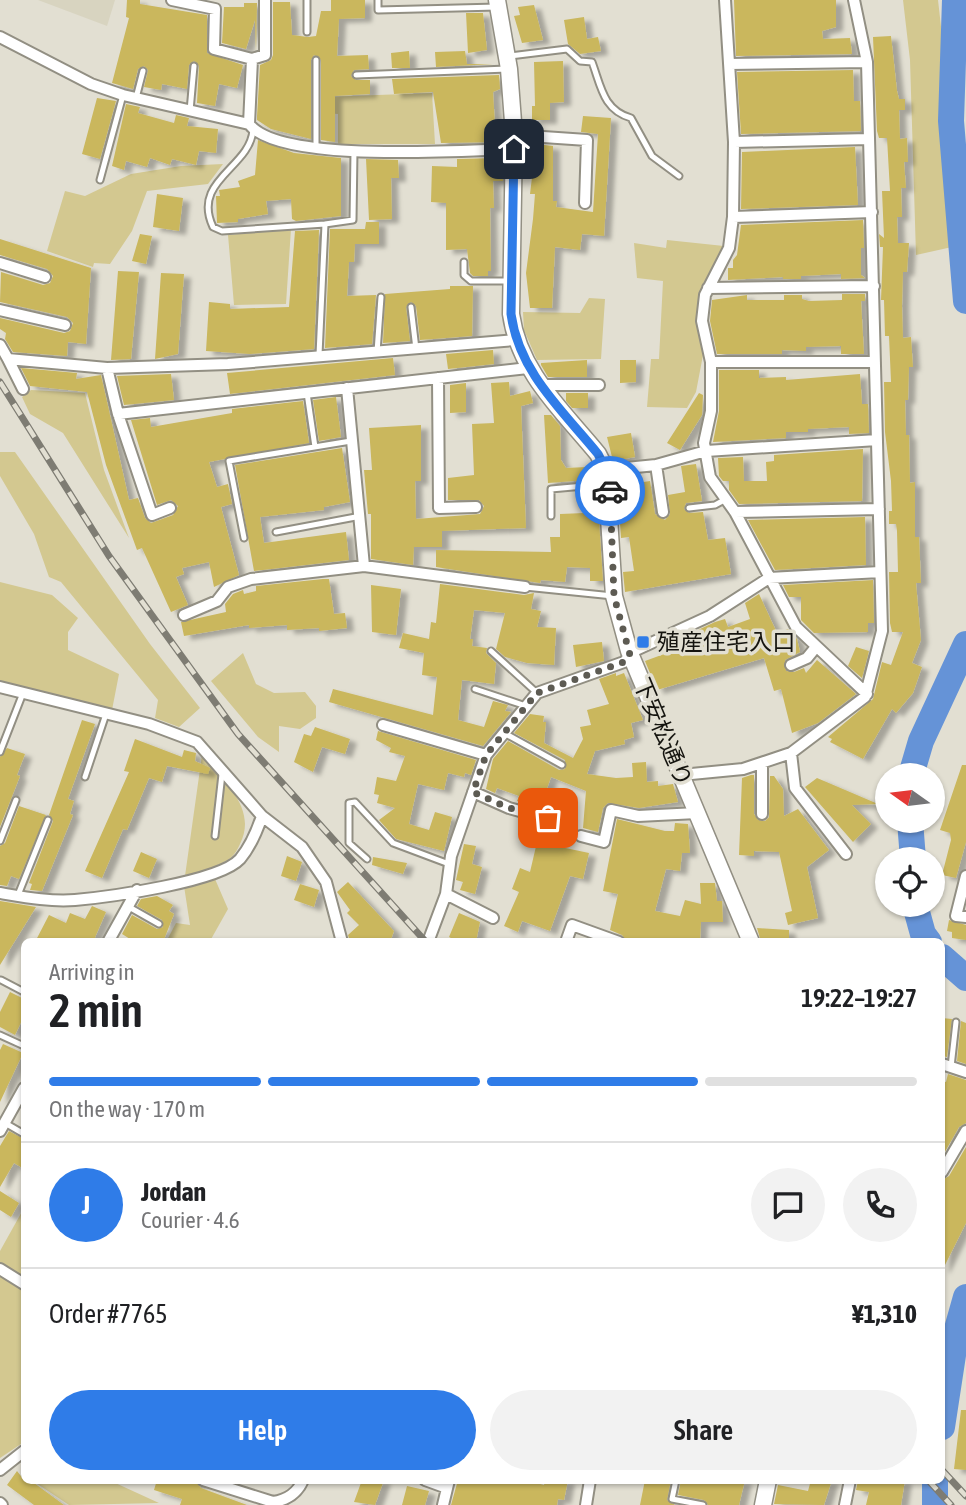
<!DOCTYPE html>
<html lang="en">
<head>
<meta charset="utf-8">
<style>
  body { margin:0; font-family:"Asap Condensed","Noto Sans JP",sans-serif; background:#f2f2f2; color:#202124; height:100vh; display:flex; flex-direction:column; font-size:26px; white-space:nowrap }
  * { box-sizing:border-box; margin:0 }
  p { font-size:23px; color:#757577 }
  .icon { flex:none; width:38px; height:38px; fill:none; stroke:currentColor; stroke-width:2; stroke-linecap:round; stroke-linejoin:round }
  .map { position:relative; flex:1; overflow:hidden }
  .details { position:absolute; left:21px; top:938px; width:924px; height:546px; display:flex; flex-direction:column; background:#fff; border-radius:10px; box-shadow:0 2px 5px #0004 }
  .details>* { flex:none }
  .needle { width:46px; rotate:284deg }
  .tools { position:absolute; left:875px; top:763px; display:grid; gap:14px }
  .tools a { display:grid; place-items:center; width:70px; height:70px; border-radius:50%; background:#fff; box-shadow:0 2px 5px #0004; font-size:35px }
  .pin { position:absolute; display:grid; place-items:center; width:60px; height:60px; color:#fff; margin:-30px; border-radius:14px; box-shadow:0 4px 10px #0006 }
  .courier { position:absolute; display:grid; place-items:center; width:70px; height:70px; margin:-35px; border:5px solid #2f7ce8; border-radius:50%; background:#fff; color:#222; box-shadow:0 2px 9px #0007 }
  .summary em { font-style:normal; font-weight:600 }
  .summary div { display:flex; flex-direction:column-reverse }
  .summary { display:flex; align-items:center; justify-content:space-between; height:119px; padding:0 28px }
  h1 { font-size:46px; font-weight:600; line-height:52px }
  .bar { display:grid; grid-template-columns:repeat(4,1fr); gap:10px 7px; align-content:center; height:84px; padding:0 28px }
  .bar i { height:9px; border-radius:5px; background:#e0e0e0 }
  .bar .selected { background:#2f7ce8 }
  .bar p { grid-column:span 4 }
  .line { display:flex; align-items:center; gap:18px; padding:0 28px; border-top:2px solid #e0e0e0 }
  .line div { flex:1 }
  .round { display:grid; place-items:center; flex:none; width:74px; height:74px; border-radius:37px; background:#f2f2f2 }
  .cta { display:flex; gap:14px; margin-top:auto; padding:14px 28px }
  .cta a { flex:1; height:80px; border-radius:42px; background:#2f7ce8; color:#fff; font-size:28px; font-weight:600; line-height:80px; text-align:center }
  .cta a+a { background:#f2f2f2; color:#202124 }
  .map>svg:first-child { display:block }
  .built { fill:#d8d4c0 }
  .green { fill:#d3c890 }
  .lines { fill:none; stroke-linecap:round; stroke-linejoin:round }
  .river { stroke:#6593d7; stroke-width:26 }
  .building { fill:#cab75d; filter:url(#shadow) }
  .lane-casing { stroke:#928f83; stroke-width:9 }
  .street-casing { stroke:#928f83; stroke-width:14 }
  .secondary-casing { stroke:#928f83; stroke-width:19 }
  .lane { stroke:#fff; stroke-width:5 }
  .street { stroke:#fff; stroke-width:10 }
  .secondary { stroke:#fff; stroke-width:16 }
  .rail-casing { stroke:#7e7c73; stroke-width:7 }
  .rail { stroke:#e2dfd2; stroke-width:4.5; stroke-dasharray:13; stroke-linecap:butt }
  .done { stroke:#5d5b53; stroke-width:7; stroke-dasharray:0 12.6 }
  .route { stroke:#2f7ce8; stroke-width:9 }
  .poi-dot { fill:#2f7ce8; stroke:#e2dfd2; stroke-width:2.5 }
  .labels { text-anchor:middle; stroke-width:7; stroke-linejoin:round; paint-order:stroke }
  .poi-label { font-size:23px; fill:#15140f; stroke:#e2dfd2; text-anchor:start }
  .street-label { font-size:23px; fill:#15140f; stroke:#e2dfd2 }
</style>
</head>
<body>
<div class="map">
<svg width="966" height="1505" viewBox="0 0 966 1505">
  <defs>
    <filter id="shadow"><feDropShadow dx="7" dy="4" stdDeviation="2" flood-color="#0004"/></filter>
  </defs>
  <rect width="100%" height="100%" fill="#e2dfd2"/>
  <path class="built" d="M38,0h77l-8,26z"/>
  <path class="green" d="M903,0h35l7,62 7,185 -36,8 -6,-195z
    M432,93l3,51h-97v-30l-15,-1v-16z
    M223,164l-15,20 -61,7 -15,40 -22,33 -16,-1 -1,4 -46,-16 18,-60 20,5 46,-22 50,-8z
    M291,229l-5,75 -52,1 -6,-70z
    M667,240l57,6 -24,48 -3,30 6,31 -7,37 -9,16 -40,-1 4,-48h8l4,-78 -26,-3 -3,-35 32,5z
    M589,298l16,1 -4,60 -64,1 -13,-30 -1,-18 57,1z
    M31,390l54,3 19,77 25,68 -66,-105 -33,-19 -8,-17z
    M0,452h15l135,192 50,64 -21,19 -24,-9 3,-18 -97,-118 -12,-5 -15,-43 -34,-58z
    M0,582l52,13 26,23 -10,14v18l51,24 -7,36 -112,-28z
    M243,653l13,31 18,9 31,-1 11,14v12l-16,11 -21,-3v26l-21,-15 -47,-56z
    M202,755c21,26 56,53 38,89 -3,7 -7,13 -14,17 -12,7 -28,11 -41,15z
    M215,879l13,30 -18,32 -44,1 10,-19 14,2 -6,-39z
    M24,1208v234l-24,16v-207z
    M33,1481h78l48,22 -90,2z"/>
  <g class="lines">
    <path class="river" d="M955,0l-4,121 15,180
      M911,775l10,-34 45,-97
      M910,821l3,38
      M915,905l8,29 6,8
      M942,957l24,21
      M942,1427l15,-98 9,-32
      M935,1480v25"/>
  </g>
  <path class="building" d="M127,0h13v4l67,11v38l36,12 -6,23 -18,-4 -4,22 -18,-3 2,-37 -5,-5 -5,4 -2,24 -25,-5 -1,6 -17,-3 4,-17 -4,-4 -6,3 -5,20 -21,-6 17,-65 -3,-1z
    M331,0h34v18l-26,1 -2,37 31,-1 1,14 -15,1 -3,6 5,4h14v14l-35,2v46l-14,-2v-80l-7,-5 -3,5v79l-40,-10 -14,-9v-4l3,-51 11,-5 2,-5v-53h17l2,33 16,2 8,-1 5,-25h10z
    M734,0h102v27l-14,4 1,8 27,-1 2,16 -116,2z
    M244,3h13l-1,47 -1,-30 -9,29 -24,-6 2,-36h20z
    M534,5l9,35 -21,3 -8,-27 6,-1 -2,-8z
    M466,13h17l4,37 -19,3z
    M584,17l3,22 11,-2 3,14 -21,3 -12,-10 -4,-24z
    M891,36l6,55 2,8h6v11h-6l1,29 7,-1 1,24h-4l2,26h-5l1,29h-5l1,26h11l-2,29h-4l-1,34 1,32 8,-1 1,16 1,14h-4l-1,33h-3l1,35h3l1,48 5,-1v55h4l2,46h-5l5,57 -9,23 10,4 -9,26 -17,20 -4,-4 -29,50 -33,-17 2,-3 -4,-2 45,-38 9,-37 9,3 12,-33h-11l-2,-9 -1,-51h9l-1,-41 -1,-7h-7v-13h3l-1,-30 -6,-49 -1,-50h7l-2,-46h-4l-1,-36h-3l2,-53h-3l-1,-13 5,4 -2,-47h8l-3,-53h-8l-2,-7 -4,-94z
    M409,51l1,17h-18l-1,-15z
    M465,51l2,13h26l-57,3 -1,-15z
    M563,61l1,41 -14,1v17h-18v-14h3l-1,-44z
    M853,70l1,31h6l1,30 -120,3 -4,-62z
    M499,75l1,14 -7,3 3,50 -55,1 -8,-51 -39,2 -2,-15z
    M97,98l19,3 -16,58 -18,-5z
    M126,104l14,3 -2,6 36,10 2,-8 13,3 -2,8 31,3 -2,24 -17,-2 -3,14 -24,-6 -2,6 -20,-7 -3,9 -21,-6 -2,9 -12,-4z
    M583,116l28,2 -7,118 -22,-2 -2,16 -25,-3 -3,61h-22l-4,-35 7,-54 2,-25h-5l6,-50 17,2v55h4l-1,6 37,5 5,-78 -17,-2z
    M258,140l36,13 47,5v58l-45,5 -4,-2 -1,-20 -25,2 2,13 -30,5v3l-21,1 -1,-27h4l-1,-6 21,-3 -2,-6 17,-6z
    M855,147l3,58 -117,4 1,-57z
    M497,158v4h6v19h-10l1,27h-4l1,63h-3v5h-15l-3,-3 -3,-24 -21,1v-47l-15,-1 1,-36 25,1v-8z
    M366,159l32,1 1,18h-8l1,41 -23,1z
    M157,194l26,4 -4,33 -26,-4z
    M863,220l1,28h-3v27l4,3 -24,1v-5l-40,2v3h-18v-2l-55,3v-12h5v-8l4,-5 4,-30z
    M366,222h13v22h-24l-1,18h-5l-2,34 29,-1 -4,49 -47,4 5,-119h35z
    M319,230l-5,119 -64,5 -44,-3 3,-49 21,2v5l59,-2 6,-76z
    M140,234l12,2 -6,28 -14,-3z
    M0,239l91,29 -5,76 -18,-2 -1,14 -54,-4 -8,-13 1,-6 -6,-4v-11l64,15 6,-2 3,-8 -6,-6 -67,-15 1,-30 42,13 7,-2 3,-7 -6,-7 -47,-14z
    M118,271l21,1 -8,87 -20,1z
    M161,273l23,1 -6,80 -23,5z
    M450,286h23l-1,50 -52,4 -4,-34 -5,-4 -5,5 4,34 -27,2 2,-49 65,-5z
    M842,294h23v7h-4l3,53h-23v-8l-35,1v4l-24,-1v4h-65l-7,-33 2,-21 35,-5v5h37v-5h18v4l7,2 33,-1z
    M493,350l1,14 -46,5 -2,-15z
    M393,358l2,17 -165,19 -3,-21z
    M587,360v17h-39l-7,-12v-2z
    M620,360h16v22l-16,1z
    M21,368l56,5 -1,6 25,-4 28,125 9,-2 7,20 6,5 22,-8 5,-9 -7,-6 -14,5 -26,-85 19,-2 1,9 81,-14v-4l71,-8 6,42 -100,19 8,25 11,-3 4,20 -11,3 18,68 -25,12 -5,-25 -27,6 2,6 -8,3 12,28 -17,7 -29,-64 -5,2 -31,-85 -19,-73 -57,-6z
    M719,370h40v8l27,-1v3l74,-6 2,30h6l1,29 -20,1v-7l-41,2v3h-22v6l-73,4 6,-31z
    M171,374l3,26 -50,5 -7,-29z
    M509,382l1,14 20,-5 3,12 -12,3 5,122 -84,3v16h-28l-1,18 -42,-6v-45h-3l-4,-44h8l-3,-42 52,-3v56h-6l1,38 64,-5 4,-8 -5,-6h-31v-22l26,-3 -2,-51 22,-1 -3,-40z
    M466,383v29l-16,1v-28z
    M566,393h22v15h-16l-6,-7z
    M699,393l4,2 -1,20 -22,35 -13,-7z
    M336,397l5,40 -22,4 -6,-41z
    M544,415h7l9,11 1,34 5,8 21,-1v13l-39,3z
    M631,433l4,24 -22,4 -6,-24z
    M342,448l8,54 -26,5v3l-64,7 4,26 82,-11 3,28 -95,11 -19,-106z
    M863,449l-1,52 -123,3 -10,-14v-9h-6l-4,-5 -1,-18 25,-1 1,24h23l-1,-19 8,-1v-6z
    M696,464l6,37 -16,2 -2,6 5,4 14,-1 5,28 17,-2 6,36 -106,18 -2,-20 11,-1 -5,-34 -8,1 -4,-61 14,-2v9l19,-3 5,33 10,6 5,-6 -2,-19 17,-3 -4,-26z
    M597,490l6,91h-13v-13l-23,-1 -2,15 -24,-2 -1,3 -104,-16v-17l115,2 -1,-15h10v-23l25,-1 -2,-22z
    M865,517l1,48 -91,5 -27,-50z
    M323,579h6l5,35 11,-1 2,15 -28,3v-3l-32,2v-5l-38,3v-3l-65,11 -3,-14 45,-10 -1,-8 8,-10 10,-4 1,4 12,-3v-5z
    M873,580l1,43h-6v9l-54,1 -13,-13v-23h-12l-6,-12z
    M440,584l84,11 10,-2 -3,16 10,2 -4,16 19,1 -2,37 -27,-2 -22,-6 -9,-8 9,-36 -31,-3 -4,29h3l-1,7 15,2 -1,5 10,10 -2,21 -32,-4 -4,40 26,7 9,-26 15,4 -3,6 6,1 -28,34 -154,-44 4,-13 100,26 4,-38 -15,-2 2,-22 -25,-5 4,-15 26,6 2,-17 5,1z
    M371,585l30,4 -5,46 -24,-3z
    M759,594l18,39 11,-4 9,10 3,13 -15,8 1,11 8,1 10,-4 2,5 11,-13 39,34 -38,29 -26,10 -11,-44 -7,2 -10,-33 -107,32 -12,-29 41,-15 -3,-9 32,-15 10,-3 3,8 22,-8 -5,-16z
    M602,642l2,19 -28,6 -3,-22z
    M856,647l13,4 -7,27 -14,-12z
    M616,673v3l8,-3 19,47 -12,3 3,14 -10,3 1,4 -30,7 -8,23 29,4 17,-1 -1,-14 14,-1 1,20 11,-1v5l15,-2 5,18 -39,6 -31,-5 -5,5 -5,24 -15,-4 3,-37 -35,-14 -11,31 -23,-7 2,-5 -22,-8 -2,5 -9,-4 7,-30 15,-18 51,29 6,-1v-9l-51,-27 16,-19 14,2 -1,6h3l-2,21 29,15 10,-19 -3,-12 11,-2 -4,-15 22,-6 -10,-25z
    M82,720l13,4 -27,75 6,2 -4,13 3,1 -31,76 -12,-1 2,-6 -3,-1 24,-62 -4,-6z
    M315,727l35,12 -5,15 -23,-7 -9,25 -19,-10 10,-28 7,2z
    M378,731l98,29 -5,15 -6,-2 -1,4 -16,-4 -4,17 -26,-6 -9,40 20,6 6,-18 17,5 -8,34 -48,-12 -17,-19 16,-12 -18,-5 2,-8 -5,-1 3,-17 19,4 9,-25 -16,-4 2,-4 -15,-8z
    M135,739l47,18 2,-7 12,3 -1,8 15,7 -2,6 -41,-8 -5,16 -13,-4 -22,52 -4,-1 -21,49 -17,-7 44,-99 -5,-1z
    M7,748l18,6 -8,21 3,1 -20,51v-70z
    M962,765h4v77l-10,36 -14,-3 9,-35 -1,-7 -10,-3z
    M751,775h3v39l4,6 7,1 4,-4 1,-41h4l9,13 1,27 14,-7 31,41 -22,17 11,51 -30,7 -3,-12 7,-2 -13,-59 -25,-1v5l-15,-1 3,-77z
    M817,778l61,26 -26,1 19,19 -18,18 -48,-55z
    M19,806l27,9 -27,64 -8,-3 -4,10 -7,-1v-39l5,-3z
    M617,819l48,12h9l1,-8 13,1 2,29h-8l-2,18 -14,-2 -11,42 25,5 5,-16 16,4 -1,-21h15l2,18h5l1,21h-22l-1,20h-44l-15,-4 -1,4h-13l-5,-7 -12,-5 8,-36 -15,-3z
    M537,842l52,11 -6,26 -13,-3 -20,55 -28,-10 -4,11 -14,-6 15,-34 -7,-3 8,-21 10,4z
    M464,844l12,2 -4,18 10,3 -7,27 -15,-4 3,-8 -7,-2z
    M141,852l16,7 -8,19 -16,-7z
    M287,856l15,6 -6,19 -15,-5z
    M373,857l34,6 -4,11 -31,-9z
    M348,882l46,49 -4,11h-40l-2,-7 11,-10 -12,-12 3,-3 -13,-18z
    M300,884l19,6 -5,17 -20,-7z
    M157,896l16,9 -4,6 5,3 -11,28h-28l-13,-8 10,-19 25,14 6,-2 -1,-7 -25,-14 4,-7z
    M0,901l36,6 -36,58z
    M92,906l14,6 -13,30h-58l14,-27 17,8 4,-10 15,6z
    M459,913l21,9 -4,20h-17l-10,-5z
    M949,920l17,5v15l-14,-2v-6l-5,-1z
    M757,928l32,2v12h-28z
    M10,992l14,7v17l-9,19 -15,-8v-15z
    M942,1018l10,1 -5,38 -5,-1z
    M961,1021l5,2v41l-9,-3z
    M3,1044l20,9 -23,49v-52z
    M948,1074l18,6v43l-7,4 -17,30v-76l4,1z
    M9,1131l15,8v30l-10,-6 -14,24v-41z
    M966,1147v76l-24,48v-91l7,-4z
    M0,1191l19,12 -8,14 -11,-7z
    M961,1410h5v60l-12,-1z
    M17,1471l7,9h6l34,25h-30l-27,-20z
    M157,1480h38l6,8 46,17h-67l2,-6 -28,-9z
    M362,1480h22l-9,25 -21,-3z
    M458,1480h67l19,5 1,-5h23l-4,20 -6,-1 -1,6h-106z
    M645,1480h26l-4,20 8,5h-35z
    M681,1480h64l-6,25h-31l-4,-5 -26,-5z
    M811,1480h21l-8,25 -50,-1 4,-19 30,6z
    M858,1480h47l-4,25h-35l3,-13 -13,-2z
    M407,1486l22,5 -4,14h-23z"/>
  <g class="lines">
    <defs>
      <path id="lane" d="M378,0v10l119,-3
        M307,32v-32
        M510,56l57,-7 13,12 12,1c9,24 11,48 39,56l21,38 27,20
        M316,60v88
        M356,75l151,-6
        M136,98l7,-27
        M190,111l4,-45
        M253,130c-3,38 -62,50 -40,97l9,4 103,-7
        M100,180l23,-85
        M464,262v13l7,6h38
        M411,307l5,42
        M377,352l4,-55
        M319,355l6,-131 28,-4 1,-69
        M307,393l8,54
        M689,508l26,-3 11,-6
        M551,516v-27l55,-5
        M276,532l85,-16
        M244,538l-15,-77 122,-20
        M525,587l88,9
        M491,651l46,42
        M475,689l51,17
        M504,733l58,32
        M0,752l23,-59
        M85,777l21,-63
        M215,836l7,-62
        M0,841l16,-41
        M367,859l-18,-16v-40l6,-1 38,41 56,21
        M18,895l30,-75
        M129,907l30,17
        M1,980l23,12
        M0,1035l24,11
        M951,1067l5,-45
        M5,1123l19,11
        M676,1480l-4,19 31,6"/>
      <path id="street" d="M172,0l43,9 -1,40 38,10 -3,65
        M725,0l9,142 -1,75 -4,31 -24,47 -3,26 9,41v49l-7,32 6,34 25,35 61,115 71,67
        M0,37l91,47 32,11 126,29c31,40 214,26 266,25
        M252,59l13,-4v-55
        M729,64l138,-2
        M514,135l73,5 -2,63
        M734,142l135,-3
        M733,217l139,-5
        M0,263l45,14
        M708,288l166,-2
        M0,310l65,15
        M0,345l8,14 99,9 121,-4 287,-24
        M8,359l15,30
        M711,362h164
        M107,368l11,46 410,-46
        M438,378l1,130 37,-1
        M541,385h58
        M347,388l17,178
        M118,414l34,101 18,-7
        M656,465l7,47
        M606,470l50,-5 50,-14 171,-11
        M735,512l144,-3
        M184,615l33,-14 11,-14 23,-8 113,-13 161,21
        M791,665l16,-7 9,-11
        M0,687l149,37 48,18 65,74 40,31 24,35 16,60
        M383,725l103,30
        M791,753l4,35 51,66
        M762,763v51
        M681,775l62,-6 48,-16 74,-56 17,-66 -15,-569 -13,-62
        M473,792l36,16 58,16
        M581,836l23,6 7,-32 27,6 59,-3
        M966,876l-10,40 10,1
        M0,893c24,4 50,9 75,7 33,-3 144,-18 165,-41 11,-13 17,-28 22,-43
        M446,894l47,24
        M567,939l5,-14 47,17
        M108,942l29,-52
        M428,942l18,-48 5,-38 35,-101 51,-62 87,-31 12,-12 74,-34 59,-38 111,-6
        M942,1064l24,8
        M0,1131l24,-43
        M942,1172l24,-41
        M0,1269l24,15
        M0,1470l24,-19
        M203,1480l70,22c14,-2 24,-8 30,-22
        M425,1480l22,8
        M0,1503l2,2
        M443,1505l6,-25
        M586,1505l4,-25
        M845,1505l5,-25"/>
      <path id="secondary" d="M497,0l12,69 5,66 -3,179c8,58 51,96 87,140l8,16 8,126 15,55 122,291
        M763,1505l5,-25"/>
    </defs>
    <use href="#lane" class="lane-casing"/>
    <use href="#street" class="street-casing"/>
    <use href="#secondary" class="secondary-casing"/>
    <use href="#lane" class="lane"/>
    <use href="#street" class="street"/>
    <use href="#secondary" class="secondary"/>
    <defs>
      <path id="rail" d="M0,382l109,174 129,178 188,208
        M942,1470l24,26
        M928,1480l23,25"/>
    </defs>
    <use href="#rail" class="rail-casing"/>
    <use href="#rail" class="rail"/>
  </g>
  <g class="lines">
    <path class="done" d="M548,818l-39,-10 -36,-16 13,-37 51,-62 87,-31 6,-7 -16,-59 -4,-105"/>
    <path class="route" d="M514,149l-3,165c8,58 51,96 87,140l8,16 4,21"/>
  </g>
  <rect class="poi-dot" x="636" y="635" width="14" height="14" rx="3.5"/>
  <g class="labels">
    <g class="poi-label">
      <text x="657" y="650">殖産住宅入口</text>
    </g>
    <g class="street-label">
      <text transform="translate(663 732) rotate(67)" y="8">下安松通り</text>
    </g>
  </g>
</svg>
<div class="tools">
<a><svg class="needle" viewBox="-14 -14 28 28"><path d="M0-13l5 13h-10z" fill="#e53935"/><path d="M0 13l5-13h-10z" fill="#757577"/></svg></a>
<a><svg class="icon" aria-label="locate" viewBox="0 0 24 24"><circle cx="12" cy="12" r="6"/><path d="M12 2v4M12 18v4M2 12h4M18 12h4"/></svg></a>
</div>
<div class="pin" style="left:548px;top:818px;background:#ea580c"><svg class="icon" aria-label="bag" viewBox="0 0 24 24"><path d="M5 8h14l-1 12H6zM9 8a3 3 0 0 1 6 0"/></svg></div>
<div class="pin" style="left:514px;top:149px;background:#1f2937"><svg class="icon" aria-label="home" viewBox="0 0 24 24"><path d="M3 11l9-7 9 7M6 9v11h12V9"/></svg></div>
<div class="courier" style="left:610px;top:491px"><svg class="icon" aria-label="car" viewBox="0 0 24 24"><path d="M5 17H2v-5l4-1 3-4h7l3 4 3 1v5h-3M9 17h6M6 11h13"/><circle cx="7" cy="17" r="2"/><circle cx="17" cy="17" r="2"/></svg></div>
<section class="details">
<div class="summary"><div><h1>2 min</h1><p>Arriving in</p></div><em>19:22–19:27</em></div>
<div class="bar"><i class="selected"></i><i class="selected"></i><i class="selected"></i><i></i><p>On the way · 170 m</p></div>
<div class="line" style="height:126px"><b class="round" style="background:#2f7ce8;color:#fff">J</b><div><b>Jordan</b><p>Courier · 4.6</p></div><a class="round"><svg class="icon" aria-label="chat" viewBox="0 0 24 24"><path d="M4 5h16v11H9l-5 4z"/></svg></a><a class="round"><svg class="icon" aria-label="phone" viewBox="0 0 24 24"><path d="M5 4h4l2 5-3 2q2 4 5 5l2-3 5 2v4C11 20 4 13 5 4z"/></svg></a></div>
<div class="line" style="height:91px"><div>Order #7765</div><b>¥1,310</b></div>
<div class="cta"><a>Help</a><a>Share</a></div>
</section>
</div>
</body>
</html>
